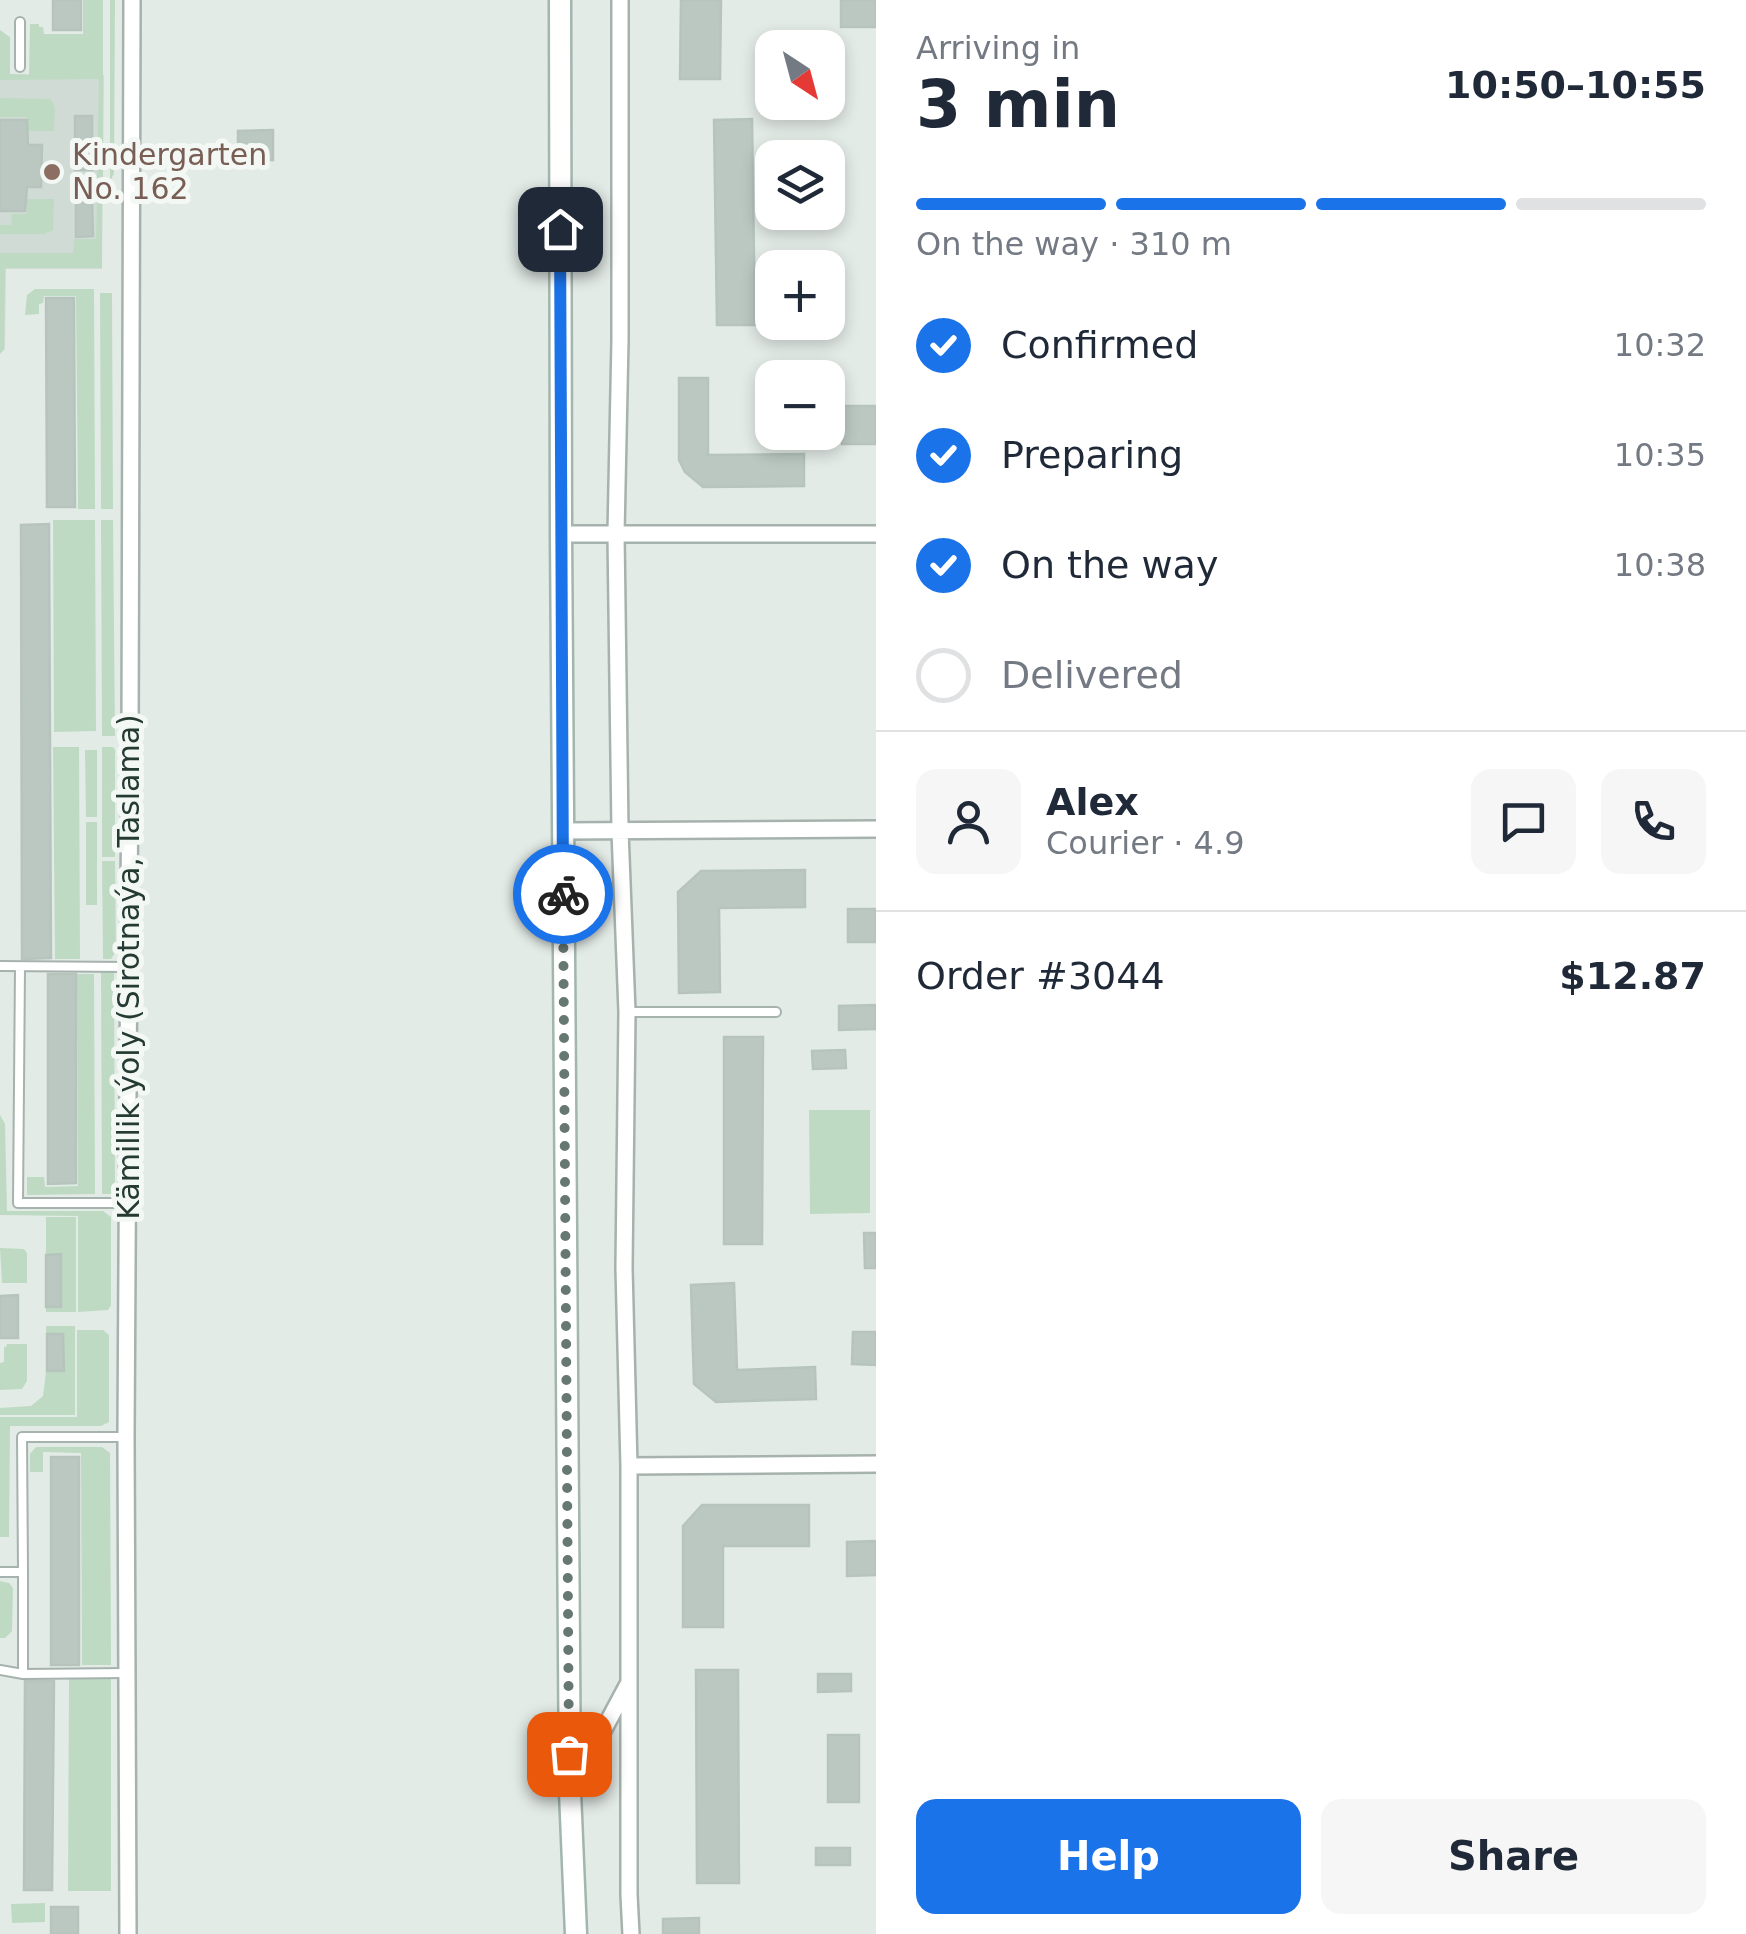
<!DOCTYPE html>
<html lang="en">
<head>
<meta charset="utf-8">
<style>
  body { margin:0; font-family:"DejaVu Sans",sans-serif; background:#f6f6f7; color:#1f2937; height:100vh; display:flex; flex-direction:column; font-size:38px; white-space:nowrap }
  * { box-sizing:border-box; margin:0 }
  p { font-size:32px; color:#747a83 }
  .icon { flex:none; width:55px; height:55px; fill:none; stroke:currentColor; stroke-width:2; stroke-linecap:round; stroke-linejoin:round }
  .map { position:relative; flex:1; overflow:hidden }
  .side { display:flex; flex-direction:column; background:#fff; width:870px }
  .side>* { flex:none }
  .needle { width:65px; rotate:144deg }
  .tools { position:absolute; left:755px; top:30px; display:grid; gap:20px }
  .tools a { display:grid; place-items:center; width:90px; height:90px; border-radius:20px; background:#fff; box-shadow:0 5px 15px #0003; font-size:50px }
  .pin { position:absolute; display:grid; place-items:center; width:85px; height:85px; color:#fff; margin:-42px; border-radius:20px; box-shadow:0 5px 15px #0006 }
  .courier { position:absolute; display:grid; place-items:center; width:100px; height:100px; margin:-50px; border:8px solid #1a73e8; border-radius:50%; background:#fff; color:#222; box-shadow:0 2px 12px #0007 }
  .overview em { font-style:normal; font-weight:800 }
  .overview div { display:flex; flex-direction:column-reverse }
  .overview { display:flex; align-items:center; justify-content:space-between; height:170px; padding:0 40px }
  h1 { font-size:65px; font-weight:800; line-height:75px }
  .bar { display:grid; grid-template-columns:repeat(4,1fr); gap:15px 10px; align-content:center; height:120px; padding:0 40px }
  .bar i { height:12px; border-radius:8px; background:#e0e1e3 }
  .bar .current { background:#1a73e8 }
  .bar p { grid-column:span 4 }
  .line { display:flex; align-items:center; gap:25px; padding:0 40px; border-top:2px solid #e0e1e3 }
  .line div { flex:1 }
  .round { display:grid; place-items:center; flex:none; width:105px; height:105px; border-radius:20px; background:#f6f6f7 }
  ol { padding:0 40px; list-style:none }
  li { display:flex; align-items:center; gap:30px; height:110px }
  li p { margin-inline-start:auto }
  li .icon { padding:10px; border-radius:50%; background:#1a73e8; color:#fff; stroke-width:4 }
  li:last-child { color:#747a83 }
  li i { width:55px; height:55px; border:5px solid #e0e1e3; border-radius:50% }
  .action { display:flex; gap:20px; margin-top:auto; padding:20px 40px }
  .action a { flex:1; height:115px; border-radius:20px; background:#1a73e8; color:#fff; font-size:40px; font-weight:800; line-height:115px; text-align:center }
  .action a+a { background:#f6f6f7; color:#1f2937 }
  main { display:flex; flex:1; min-height:0 }
  .map>svg:first-child { display:block }
  .built { fill:#d1dbd5 }
  .green { fill:#bedac3 }
  .building { fill:#bbc8c2; stroke:#b6c4bd; stroke-width:2.5 }
  .lines { fill:none; stroke-linecap:round; stroke-linejoin:round }
  .lane-casing { stroke:#a6b2ad; stroke-width:12 }
  .street-casing { stroke:#a6b2ad; stroke-width:20 }
  .secondary-casing { stroke:#a2b6ad; stroke-width:25 }
  .lane { stroke:#fff; stroke-width:8 }
  .street { stroke:#fff; stroke-width:15 }
  .secondary { stroke:#fff; stroke-width:20 }
  .done { stroke:#677872; stroke-width:10; stroke-dasharray:0 18 }
  .route { stroke:#1a73e8; stroke-width:12 }
  .education-dot { fill:#8d6e63; stroke:#f3f8f5; stroke-width:4 }
  .labels { text-anchor:middle; stroke-width:10; stroke-linejoin:round; paint-order:stroke }
  .education-label { font-size:30px; fill:#785e54; stroke:#f3f8f5; text-anchor:start }
  .street-label { font-size:30px; fill:#243a33; stroke:#f3f8f5 }
</style>
</head>
<body>
<main>
<div class="map">
<svg width="876" height="1934" viewBox="0 0 876 1934">
  <rect width="100%" height="100%" fill="#e3ebe7"/>
  <path class="built" d="M0,30l10,7v37l94,1 -2,194h-96l-1,80 -5,5z"/>
  <path class="green" d="M83,0h20v184h-6l2,-105 -99,1v-50l10,8v36l19,1 1,-51h9v3h4l1,7h39z
    M110,0h5l-1,173 -4,9z
    M0,98l51,1 4,9 -1,23h-26l-1,-14h-27z
    M97,197h5v71h-97l-1,81 -4,5v-101h73l1,-14h22z
    M27,199h27l-1,31 -9,4h-44v-9h11l1,-11h15z
    M35,289h59l1,220h-17l-2,-213h-32l-1,7 -4,1v10l-14,1 2,-20z
    M100,293h12l1,216h-12z
    M53,520h42l1,211 -42,1z
    M101,520h12l2,216h-13z
    M53,747h26l1,212h-25z
    M102,747h11l2,3v107h-13z
    M85,750h12v67h-11z
    M86,822h11v83h-11z
    M102,861h13l1,90 -5,8h-8z
    M101,971h13l1,223h-13z
    M77,974h17l1,220 -68,1v-18h17l1,10 33,-1z
    M809,1110h61v103l-60,1z
    M0,1115l5,9 2,87h96l8,6v88l-3,5 -30,2v-96l-78,-1z
    M46,1217h30v95h-30v-4l16,-1v-53h-16z
    M0,1248l24,1 3,4v30h-25z
    M46,1326h29v89h-75v-7l31,-2 12,-10 3,-24 18,-1v-37l-18,-1z
    M77,1330h26l6,5v87l-8,4h-91l-1,111h-9v-120h77z
    M7,1344h20v37l-5,8 -22,1v-27l4,-1v-15h2z
    M36,1447h66l8,6 1,212h-29l-1,-212 -38,-1v20h-13v-18z
    M0,1581l9,2 4,5 -1,43 -7,7h-5z
    M111,1678v213h-43l1,-212z
    M45,1903v19l-33,1 -1,-19z"/>
  <path class="building" d="M53,0h28v30h-28z
    M681,0h40l-1,79h-40z
    M841,0h35v27h-35z
    M75,116h17v54h-17z
    M752,119l3,206h-38l-3,-205z
    M0,120h27l1,25h14l-1,42h-14l-2,24h-25z
    M273,130v30l-35,1v-30z
    M76,200h16l1,36 -17,1z
    M46,298h28l1,209h-28z
    M679,378h29v77l96,-1v32l-101,1 -18,-15 -6,-12z
    M842,406h34v38h-34z
    M49,524l2,434 -29,1 -1,-434z
    M805,870v37l-86,1 1,84 -41,1 -1,-101 23,-21z
    M848,909h28v33h-28z
    M48,974h28v209l-28,1z
    M876,1005v24l-37,1v-24z
    M724,1037h39l-1,207h-38z
    M845,1050l1,18 -33,1 -1,-18z
    M864,1233h12v35h-11z
    M61,1254v53h-15v-52z
    M734,1283l3,87 78,-3 1,32 -100,3 -22,-18 -3,-99z
    M18,1295v43h-18v-42z
    M853,1332h23v33l-24,-1z
    M47,1334h16l1,37h-17z
    M51,1457h28v208h-28z
    M702,1505h107v41h-86v81h-40v-101z
    M876,1541v34l-29,1v-34z
    M696,1670h42l1,213h-42z
    M818,1674h33v17l-33,1z
    M25,1681h29l-2,209h-28z
    M828,1735h31v67h-31z
    M816,1848h34v17h-34z
    M51,1907h27v27h-27z
    M699,1918v16h-36v-15z"/>
  <g class="lines">
    <defs>
      <path id="lane" d="M20,67v-45
        M0,966l129,1
        M20,967l-2,236h109
        M627,1012h149
        M0,1572h23l-1,-135h104
        M23,1572v102
        M0,1670l23,4 104,-1"/>
      <path id="street" d="M620,0v340l-4,194 4,297 7,181 -3,256 5,198v429l2,39
        M561,534h315
        M563,831l313,-2
        M629,1466l247,-2
        M572,1789l55,-103
        M128,1934l-2,-497 4,-697 2,-740"/>
      <path id="secondary" d="M560,0l1,534 9,1258 6,142"/>
    </defs>
    <use href="#lane" class="lane-casing"/>
    <use href="#street" class="street-casing"/>
    <use href="#secondary" class="secondary-casing"/>
    <use href="#lane" class="lane"/>
    <use href="#street" class="street"/>
    <use href="#secondary" class="secondary"/>
  </g>
  <g class="lines">
    <path class="done" d="M563,894l6,860"/>
    <path class="route" d="M560,229l3,665"/>
  </g>
  <circle class="education-dot" cx="52" cy="172" r="10"/>
  <g class="labels">
    <g class="education-label">
      <text x="72" y="165">Kindergarten<tspan x="72" dy="34">No. 162</tspan></text>
    </g>
    <g class="street-label">
      <text transform="translate(129 967) rotate(-90)" y="10">Kämillik ýoly (Sirotnaýa, Taslama)</text>
    </g>
  </g>
</svg>
<div class="tools">
<a><svg class="needle" viewBox="-14 -14 28 28"><path d="M0-13l5 13h-10z" fill="#e53935"/><path d="M0 13l5-13h-10z" fill="#747a83"/></svg></a>
<a><svg class="icon" aria-label="layers" viewBox="0 0 24 24"><path d="M12 4l9 5-9 5-9-5zM3 14l9 5 9-5"/></svg></a>
<a>+</a>
<a>−</a>
</div>
<div class="pin" style="left:569px;top:1754px;background:#ea580c"><svg class="icon" aria-label="bag" viewBox="0 0 24 24"><path d="M5 8h14l-1 12H6zM9 8a3 3 0 0 1 6 0"/></svg></div>
<div class="pin" style="left:560px;top:229px;background:#1f2937"><svg class="icon" aria-label="home" viewBox="0 0 24 24"><path d="M3 11l9-7 9 7M6 9v11h12V9"/></svg></div>
<div class="courier" style="left:563px;top:894px"><svg class="icon" aria-label="bike" viewBox="0 0 24 24"><circle cx="6" cy="16" r="4"/><circle cx="18" cy="16" r="4"/><path d="M6 16l4-8h5l3 8M10 8l3 8H6M13 5h3"/></svg></div>
</div>
<section class="side">
<div class="overview"><div><h1>3 min</h1><p>Arriving in</p></div><em>10:50–10:55</em></div>
<div class="bar"><i class="current"></i><i class="current"></i><i class="current"></i><i></i><p>On the way · 310 m</p></div>
<ol>
<li><svg class="icon" aria-label="check" viewBox="0 0 24 24"><path d="M5 12l5 5 9-10"/></svg>Confirmed<p>10:32</p></li>
<li><svg class="icon" aria-label="check" viewBox="0 0 24 24"><path d="M5 12l5 5 9-10"/></svg>Preparing<p>10:35</p></li>
<li><svg class="icon" aria-label="check" viewBox="0 0 24 24"><path d="M5 12l5 5 9-10"/></svg>On the way<p>10:38</p></li>
<li><i></i>Delivered</li>
</ol>
<div class="line" style="height:180px"><a class="round"><svg class="icon" aria-label="person" viewBox="0 0 24 24"><circle cx="12" cy="8" r="4"/><path d="M4 21q1-7 8-7t8 7"/></svg></a><div><b>Alex</b><p>Courier · 4.9</p></div><a class="round"><svg class="icon" aria-label="chat" viewBox="0 0 24 24"><path d="M4 5h16v11H9l-5 4z"/></svg></a><a class="round"><svg class="icon" aria-label="phone" viewBox="0 0 24 24"><path d="M5 4h4l2 5-3 2q2 4 5 5l2-3 5 2v4C11 20 4 13 5 4z"/></svg></a></div>
<div class="line" style="height:130px"><div>Order #3044</div><b>$12.87</b></div>
<div class="action"><a>Help</a><a>Share</a></div>
</section>
</main>
</body>
</html>
